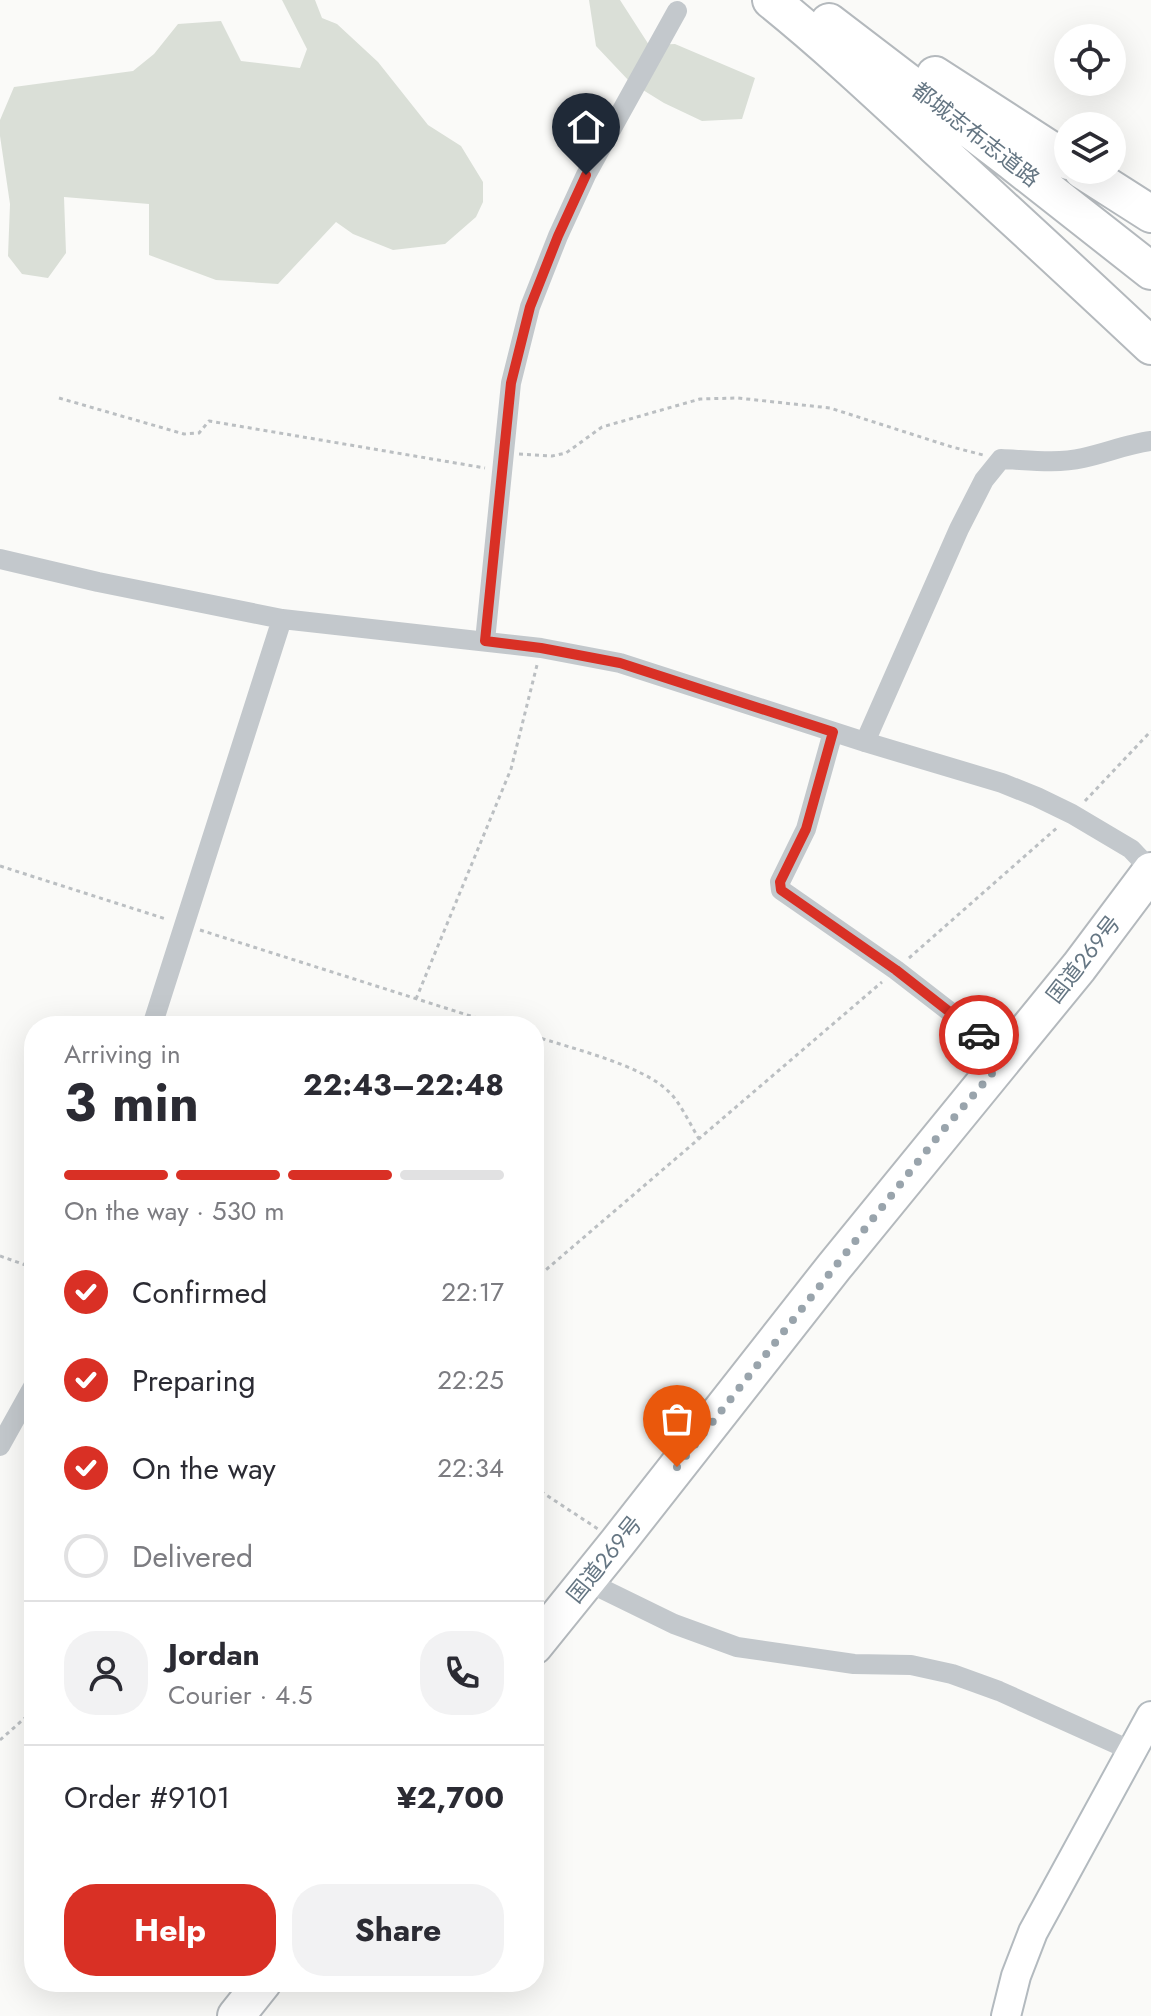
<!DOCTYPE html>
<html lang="en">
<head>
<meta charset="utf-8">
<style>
  body { margin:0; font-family:Jost,"Noto Sans JP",sans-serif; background:#f2f2f3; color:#2b2b33; height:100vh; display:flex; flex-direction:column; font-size:30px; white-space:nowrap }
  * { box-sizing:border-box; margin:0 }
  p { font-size:26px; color:#7c7c81 }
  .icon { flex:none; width:44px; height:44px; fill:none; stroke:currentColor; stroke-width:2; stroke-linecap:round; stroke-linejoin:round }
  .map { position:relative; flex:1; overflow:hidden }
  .drawer { position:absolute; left:24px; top:1016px; width:520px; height:976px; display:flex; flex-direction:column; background:#fff; border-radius:32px; box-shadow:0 8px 32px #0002 }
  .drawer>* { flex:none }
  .tools { position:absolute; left:1054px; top:24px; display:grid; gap:16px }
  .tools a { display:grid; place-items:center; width:72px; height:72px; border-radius:50%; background:#fff; box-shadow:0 8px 32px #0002; font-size:40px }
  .pin { position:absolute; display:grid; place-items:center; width:68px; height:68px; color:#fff; margin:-82px -34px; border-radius:50% 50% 50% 0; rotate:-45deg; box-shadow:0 0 8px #0007 }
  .pin .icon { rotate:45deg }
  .courier { position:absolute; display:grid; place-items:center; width:80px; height:80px; margin:-40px; border:6px solid #d93025; border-radius:50%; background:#fff; color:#222; box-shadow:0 2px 10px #0007 }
  .head em { font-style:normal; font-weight:700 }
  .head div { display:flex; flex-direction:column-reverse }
  .head { display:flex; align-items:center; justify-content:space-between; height:136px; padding:0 40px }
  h1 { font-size:52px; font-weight:700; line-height:60px }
  .bar { display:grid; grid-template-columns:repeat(4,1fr); gap:12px 8px; align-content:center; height:96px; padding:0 40px }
  .bar i { height:10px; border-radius:6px; background:#e1e1e2 }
  .bar .selected { background:#d93025 }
  .bar p { grid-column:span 4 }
  .line { display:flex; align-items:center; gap:20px; padding:0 40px; border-top:2px solid #e1e1e2 }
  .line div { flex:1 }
  .round { display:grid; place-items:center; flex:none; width:84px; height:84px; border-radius:32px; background:#f2f2f3 }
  ol { padding:0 40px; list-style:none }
  li { display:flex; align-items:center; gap:24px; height:88px }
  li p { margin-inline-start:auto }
  li .icon { padding:8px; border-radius:50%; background:#d93025; color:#fff; stroke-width:4 }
  li:last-child { color:#7c7c81 }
  li i { width:44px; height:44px; border:4px solid #e1e1e2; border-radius:50% }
  .action { display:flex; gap:16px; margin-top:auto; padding:16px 40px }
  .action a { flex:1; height:92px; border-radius:32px; background:#d93025; color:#fff; font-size:32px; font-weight:700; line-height:92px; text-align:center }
  .action a+a { background:#f2f2f3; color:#2b2b33 }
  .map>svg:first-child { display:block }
  .green { fill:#dadfd7 }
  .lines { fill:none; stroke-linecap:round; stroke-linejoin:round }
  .secondary-casing { stroke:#b3babf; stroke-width:32 }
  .highway-casing { stroke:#b4b9bd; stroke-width:40 }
  .path { stroke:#bbbfc2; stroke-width:3; stroke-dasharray:4 4; stroke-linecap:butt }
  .street { stroke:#c3c8cc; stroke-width:20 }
  .secondary { stroke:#fff; stroke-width:28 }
  .highway { stroke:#fff; stroke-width:36 }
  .done { stroke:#99a4ac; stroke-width:8; stroke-dasharray:0 14.4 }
  .route { stroke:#d93025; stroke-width:10 }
  .labels { text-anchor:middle; stroke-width:8; stroke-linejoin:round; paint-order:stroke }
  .street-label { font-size:22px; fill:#657683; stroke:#fff }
</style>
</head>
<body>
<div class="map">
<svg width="1151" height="2016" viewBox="0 0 1151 2016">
  <rect width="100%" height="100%" fill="#fafaf8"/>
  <path class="green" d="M282,0h33l7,18 15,6 41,38 50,63 33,21 22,36v20l-7,15 -31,27 -52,6 -40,-16 -17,-12 -58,62 -62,-4 -67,-25v-51l-85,-7 2,56 -18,25 -26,-4 -14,-18 2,-52 -10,-68v-16l14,-33 119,-16 21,-17 24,-30 43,-3 20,40 59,7 7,-19z
    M589,0h31l29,45 26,-1 80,34 -13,41 -40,2 -38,-18 -34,-21 -34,-36z"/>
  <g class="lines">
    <defs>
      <path id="secondary" d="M1006,2016l10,-40 17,-44 118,-216"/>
      <path id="highway" d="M771,0c57,46 111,97 165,147 72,66 144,132 215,199
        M829,22l182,139 140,110
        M935,75l133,86
        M1082,170l69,44
        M534,1646l84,-104 216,-275 245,-300 72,-96
        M236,2016l27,-34"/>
    </defs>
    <use href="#secondary" class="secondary-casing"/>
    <use href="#highway" class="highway-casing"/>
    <path class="path" d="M59,398l125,36 15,-1 10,-12 276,47
      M519,454l33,2 14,-3 36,-26 98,-28 38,-1 92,10 122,39 31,8
      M1085,801l66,-70
      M0,866l166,53
      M200,930l302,96
      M909,958l150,-132
      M416,999l95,-230 26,-104
      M534,1036c36,12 108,29 134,55 11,9 23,35 31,48
      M0,1256l34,12
      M534,1280l348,-298
      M534,1487l64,42
      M0,1740l34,-30"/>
    <path class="street" d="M0,559l98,23 184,37 259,29 79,15 245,79 137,41 35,14 35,17 59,35 20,21
      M485,641l26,-258 19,-76 28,-71 28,-61 91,-164
      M833,732l-27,97 -26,53 1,8 115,80 111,86
      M865,742l94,-213 25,-49 17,-21c27,1 55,5 82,-1 23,-5 45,-14 68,-17
      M152,1026l130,-407
      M0,1446l34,-61
      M586,1581l88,43 63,23 117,17 57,1 41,9 47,17 133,60"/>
    <use href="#secondary" class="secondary"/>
    <use href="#highway" class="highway"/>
  </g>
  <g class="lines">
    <path class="done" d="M677,1467l262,-332 68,-79 -28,-21"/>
    <path class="route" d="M586,175l-28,61 -28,71 -19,76 -26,258 56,7 79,15 213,69 -27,97 -26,53 1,8 115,80 83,65"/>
  </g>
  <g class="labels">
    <g class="street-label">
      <text transform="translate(976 134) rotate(38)" y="8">都城志布志道路</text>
      <text transform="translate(1083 959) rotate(-52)" y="8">国道269号</text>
      <text transform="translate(604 1559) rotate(-51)" y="8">国道269号</text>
    </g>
  </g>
</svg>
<div class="tools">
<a><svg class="icon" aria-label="locate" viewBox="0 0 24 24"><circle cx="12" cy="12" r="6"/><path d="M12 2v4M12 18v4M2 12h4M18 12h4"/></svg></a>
<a><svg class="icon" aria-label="layers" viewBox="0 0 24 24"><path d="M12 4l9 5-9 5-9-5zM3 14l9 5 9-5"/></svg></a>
</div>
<div class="pin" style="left:677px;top:1467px;background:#ea580c"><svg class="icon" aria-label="bag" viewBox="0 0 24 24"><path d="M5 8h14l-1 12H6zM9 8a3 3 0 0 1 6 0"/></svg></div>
<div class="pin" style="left:586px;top:175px;background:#1f2937"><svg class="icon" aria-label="home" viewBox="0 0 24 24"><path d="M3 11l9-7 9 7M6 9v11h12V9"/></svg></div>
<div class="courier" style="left:979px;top:1035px"><svg class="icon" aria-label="car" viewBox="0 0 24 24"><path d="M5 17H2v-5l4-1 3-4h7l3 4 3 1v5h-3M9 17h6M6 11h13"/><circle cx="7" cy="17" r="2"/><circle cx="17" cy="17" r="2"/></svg></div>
<section class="drawer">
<div class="head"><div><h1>3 min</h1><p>Arriving in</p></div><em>22:43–22:48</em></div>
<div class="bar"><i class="selected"></i><i class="selected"></i><i class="selected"></i><i></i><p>On the way · 530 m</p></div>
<ol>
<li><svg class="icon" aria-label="check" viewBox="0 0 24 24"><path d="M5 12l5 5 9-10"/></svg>Confirmed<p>22:17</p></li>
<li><svg class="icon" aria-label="check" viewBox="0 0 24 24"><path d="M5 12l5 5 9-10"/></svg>Preparing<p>22:25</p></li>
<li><svg class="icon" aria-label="check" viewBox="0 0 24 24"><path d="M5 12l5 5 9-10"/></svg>On the way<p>22:34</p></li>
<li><i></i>Delivered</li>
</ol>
<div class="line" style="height:144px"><a class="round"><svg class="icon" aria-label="person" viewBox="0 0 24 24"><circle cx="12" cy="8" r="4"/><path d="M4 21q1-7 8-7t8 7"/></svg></a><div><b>Jordan</b><p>Courier · 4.5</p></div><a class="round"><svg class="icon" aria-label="phone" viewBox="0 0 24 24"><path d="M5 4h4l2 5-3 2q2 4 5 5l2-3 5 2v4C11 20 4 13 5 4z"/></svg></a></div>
<div class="line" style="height:104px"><div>Order #9101</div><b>¥2,700</b></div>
<div class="action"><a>Help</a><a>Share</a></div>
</section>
</div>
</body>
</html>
